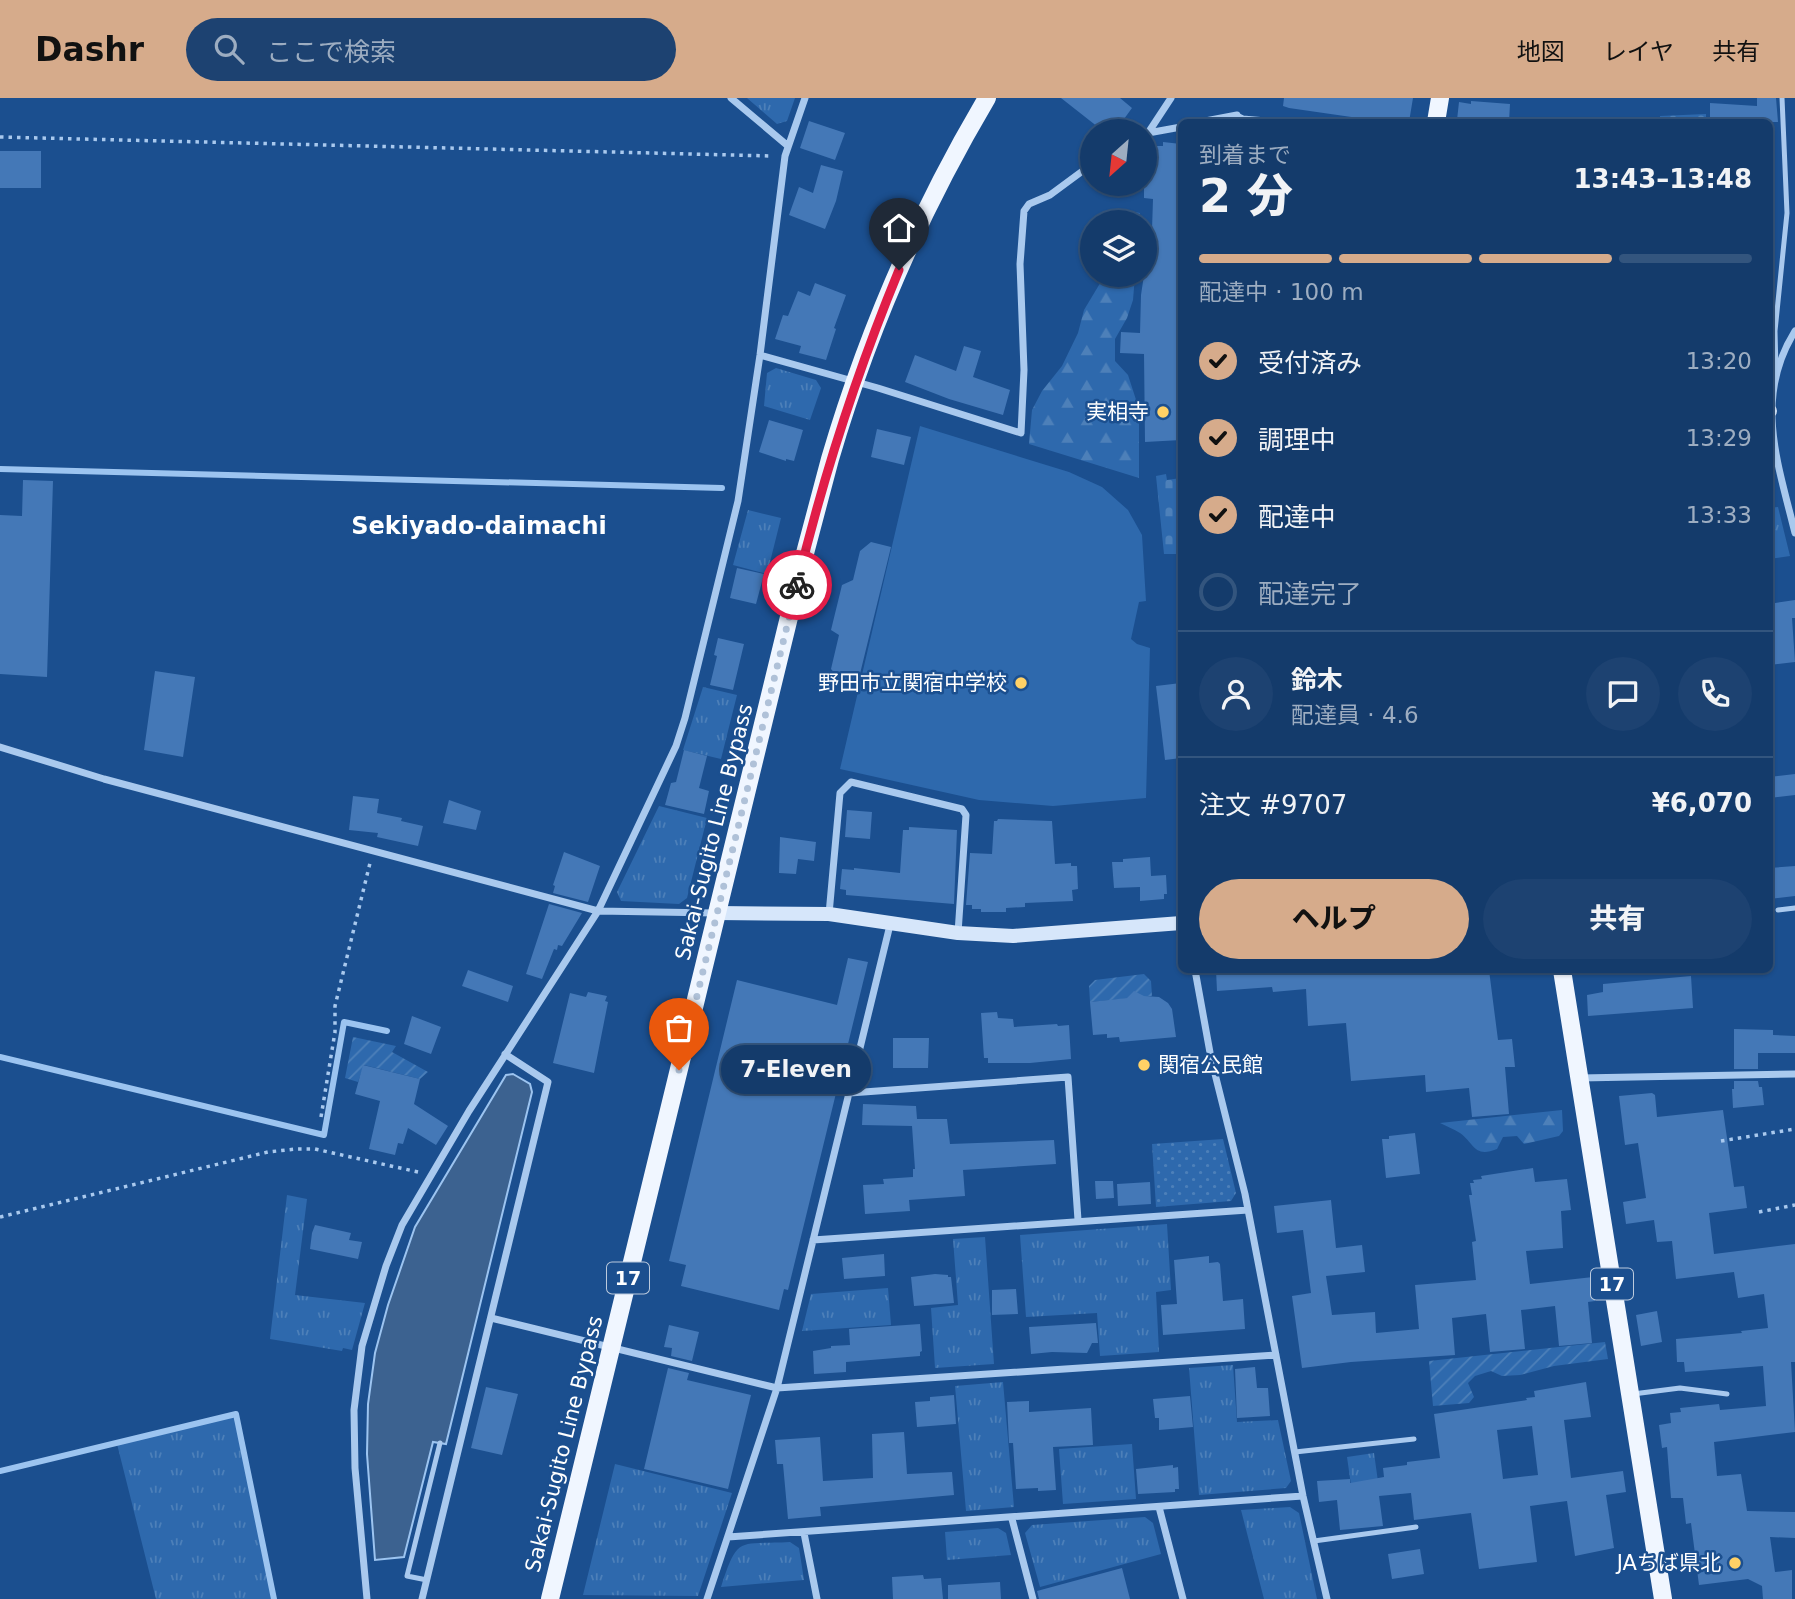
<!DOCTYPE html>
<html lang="ja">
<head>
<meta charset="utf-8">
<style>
  body { margin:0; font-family:"DejaVu Sans","Noto Sans JP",sans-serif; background:#1d4271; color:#f1f3f6; height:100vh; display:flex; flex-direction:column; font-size:26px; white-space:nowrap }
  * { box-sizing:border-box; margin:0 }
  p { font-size:23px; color:#9dadc1 }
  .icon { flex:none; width:38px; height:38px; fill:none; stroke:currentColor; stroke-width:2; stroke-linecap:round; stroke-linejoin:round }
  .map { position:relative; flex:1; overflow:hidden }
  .side { position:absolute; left:1178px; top:21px; width:595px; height:854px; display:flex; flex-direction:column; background:#143b6b; border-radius:10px; box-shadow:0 2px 5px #0004,0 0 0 2px #33557e }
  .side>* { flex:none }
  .needle { width:46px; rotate:207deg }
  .tools { position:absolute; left:1080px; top:21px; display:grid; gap:14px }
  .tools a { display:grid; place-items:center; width:77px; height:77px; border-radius:50%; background:#143b6b; box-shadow:0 2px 5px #0004,0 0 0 2px #33557e; font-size:35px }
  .pin { position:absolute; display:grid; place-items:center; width:60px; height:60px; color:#fff; margin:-72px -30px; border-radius:50% 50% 50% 0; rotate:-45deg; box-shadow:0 0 7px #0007 }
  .pin .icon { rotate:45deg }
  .courier { position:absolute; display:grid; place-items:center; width:70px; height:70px; margin:-35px; border:5px solid #e11d48; border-radius:50%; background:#fff; color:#222; box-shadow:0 2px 9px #0007 }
  .bubble { position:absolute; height:49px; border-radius:24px; background:#143b6b; box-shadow:0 2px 5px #0004,0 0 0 2px #33557e; font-size:23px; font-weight:800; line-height:49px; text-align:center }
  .overview em { font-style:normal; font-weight:800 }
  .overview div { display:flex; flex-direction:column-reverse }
  .overview { display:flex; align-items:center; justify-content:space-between; height:119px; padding:0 21px }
  h1 { font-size:46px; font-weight:800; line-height:52px }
  .bar { display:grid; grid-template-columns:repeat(4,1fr); gap:10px 7px; align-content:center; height:84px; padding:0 21px }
  .bar i { height:9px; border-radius:5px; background:#33557e }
  .bar .on { background:#d6ab8b }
  .bar p { grid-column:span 4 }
  .line { display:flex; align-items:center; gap:18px; padding:0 21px; border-top:2px solid #33557e }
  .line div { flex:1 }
  .round { display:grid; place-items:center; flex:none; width:74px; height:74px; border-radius:37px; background:#1d4271 }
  ol { padding:0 21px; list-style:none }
  li { display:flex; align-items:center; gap:21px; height:77px }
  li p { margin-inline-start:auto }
  li .icon { padding:7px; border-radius:50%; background:#d6ab8b; color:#111; stroke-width:4 }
  li:last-child { color:#9dadc1 }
  li i { width:38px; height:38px; border:4px solid #33557e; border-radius:50% }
  .primary-button { display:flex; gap:14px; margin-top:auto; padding:14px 21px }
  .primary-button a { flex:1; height:80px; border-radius:42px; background:#d6ab8b; color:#111; font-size:28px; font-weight:800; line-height:80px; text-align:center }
  .primary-button a+a { background:#1d4271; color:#f1f3f6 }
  header { display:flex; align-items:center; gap:42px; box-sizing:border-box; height:98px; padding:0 35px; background:#d6ab8b; color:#111 }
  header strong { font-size:33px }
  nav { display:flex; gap:38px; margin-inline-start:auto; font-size:24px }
  .search { width:490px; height:63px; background:#1d4271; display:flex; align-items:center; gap:18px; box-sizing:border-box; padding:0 24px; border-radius:38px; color:#9dadc1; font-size:26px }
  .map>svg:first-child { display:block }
  .grass { fill:url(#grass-tufts) }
  .forest { fill:url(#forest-firs) }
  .cemetery { fill:url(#cemetery-stones) }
  .park { fill:url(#park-dots) }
  .garden { fill:url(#garden-furrows) }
  .pitch { fill:#2e69ad }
  .water { fill:#3c6290; stroke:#9cc4f0; stroke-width:2 }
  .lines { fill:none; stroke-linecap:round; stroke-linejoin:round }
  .stream { stroke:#9cc4f0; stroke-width:6 }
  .building { fill:#4478b7; fill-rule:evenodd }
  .path { stroke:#a9c9ee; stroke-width:3.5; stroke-dasharray:3.5 5; stroke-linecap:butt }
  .lane { stroke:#a9c9ee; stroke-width:5 }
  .street { stroke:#a9c9ee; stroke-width:7 }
  .secondary { stroke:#d6e6fa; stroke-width:14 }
  .primary { stroke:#f0f6ff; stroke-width:18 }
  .done { stroke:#afc1d8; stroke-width:7; stroke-dasharray:0 12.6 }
  .route { stroke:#e11d48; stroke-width:9 }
  .poi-dot { fill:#ffd166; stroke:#1b4f8f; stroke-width:2.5 }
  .labels { text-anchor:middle; stroke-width:5; stroke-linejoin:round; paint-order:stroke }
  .shield { fill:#1b4f8f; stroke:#bbcadd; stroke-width:2 }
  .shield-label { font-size:19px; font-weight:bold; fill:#fff }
  .poi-label { font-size:21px; fill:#fff; stroke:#1b4f8f; text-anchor:end }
  .street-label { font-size:21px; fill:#fff; stroke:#1b4f8f }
  .quarter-label { font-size:24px; font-weight:bold; fill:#fff; stroke:#1b4f8f }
</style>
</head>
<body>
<header>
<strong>Dashr</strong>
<div class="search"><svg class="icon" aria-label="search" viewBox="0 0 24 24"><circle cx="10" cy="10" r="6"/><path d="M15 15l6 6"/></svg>ここで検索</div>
<nav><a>地図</a><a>レイヤ</a><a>共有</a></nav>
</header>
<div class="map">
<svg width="1795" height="1501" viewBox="0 0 1795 1501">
  <defs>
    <pattern id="grass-tufts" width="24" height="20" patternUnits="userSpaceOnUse" patternTransform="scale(1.75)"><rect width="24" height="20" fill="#2e69ad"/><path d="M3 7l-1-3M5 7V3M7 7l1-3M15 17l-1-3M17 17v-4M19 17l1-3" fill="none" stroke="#4d80b9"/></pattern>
    <pattern id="forest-firs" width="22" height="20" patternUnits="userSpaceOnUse" patternTransform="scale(1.75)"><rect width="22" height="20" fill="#2e69ad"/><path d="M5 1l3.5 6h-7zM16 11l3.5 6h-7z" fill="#4d80b9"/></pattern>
    <pattern id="cemetery-stones" width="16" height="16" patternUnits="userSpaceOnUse" patternTransform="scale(1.75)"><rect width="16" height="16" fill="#2e69ad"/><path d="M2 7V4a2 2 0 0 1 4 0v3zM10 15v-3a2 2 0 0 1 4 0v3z" fill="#4d80b9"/></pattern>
    <pattern id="park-dots" width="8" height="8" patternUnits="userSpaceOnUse" patternTransform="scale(1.75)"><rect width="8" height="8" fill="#2e69ad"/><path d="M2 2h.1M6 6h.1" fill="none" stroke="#4d80b9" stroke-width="1.8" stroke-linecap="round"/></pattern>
    <pattern id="garden-furrows" width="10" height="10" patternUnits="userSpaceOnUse" patternTransform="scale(1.75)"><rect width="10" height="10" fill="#2e69ad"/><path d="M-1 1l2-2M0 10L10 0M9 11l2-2" fill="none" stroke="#4d80b9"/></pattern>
  </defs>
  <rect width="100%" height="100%" fill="#1b4f8f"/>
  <path class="grass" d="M747,0h48l-8,23 -10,3z
    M776,270l40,12 5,8 -11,32 -46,-14 3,-33z
    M1778,409l12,49 -21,3v-51z
    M748,412l33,8 -14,56 -34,-9z
    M703,589l34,8 -16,64 -38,-9z
    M659,708l48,12 -20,80 -8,6 -58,-3 -4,-9z
    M287,1097l20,4 -12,96 70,8 -13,47 -9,-2 -1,3 -72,-12z
    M1167,1126l4,66 -15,2 3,60 -59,4 -3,-43 -71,4 -6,-82z
    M985,1139l9,127 -59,4 -4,-60 27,-3 -5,-66z
    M888,1190l3,37 -89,6 9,-37z
    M1233,1267l4,57 41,-2 13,61 -5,7 -87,7 -10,-127z
    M1003,1284l11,125 -48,4 -11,-125z
    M235,1318l37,183h-116l-39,-155z
    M1132,1346l4,55 -73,5 -4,-55z
    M1374,1355l6,43 -27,3 -6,-42z
    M615,1366l117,29 -34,103 -115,-1z
    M1290,1409l9,6 18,86h-53l-23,-89z
    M1145,1419l8,6 8,31 -121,33 -15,-54 7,-8z
    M998,1430l8,5 5,22 -64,5 -2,-28z
    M790,1444l9,6 5,32 -83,7c17,-52 17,-42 69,-45z"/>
  <path class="forest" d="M1120,111l20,4 -1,9h-31z
    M1105,177h30l-2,25 -6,18 -12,21v22l13,14 11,34v69l-110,-34 3,-34 10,-19 20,-25 16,-33 6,-23z
    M1562,1012l1,21 -4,5 -35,8 -7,-8 -14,1 -6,12c-23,9 -22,-5 -37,-16 -6,-4 -14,-7 -20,-10z"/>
  <path class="cemetery" d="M1706,16v8h-46v-6z
    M1166,376l1,6 14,-2v76h-17l-8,-78z"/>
  <path class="park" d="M1223,1041l13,54 -5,8 -75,6 -4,-63z"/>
  <path class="garden" d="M1144,876l7,7 1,15 -62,6 -1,-16 6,-6z
    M353,939l43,9 -4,6 36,20 -8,7 -56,-14 -6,17 -13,-4z
    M1605,1244l3,17 -54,7 -34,9 -18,1 -11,-5 -16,5 -7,7 6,14 -5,6 -36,3 -4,-45z"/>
  <path class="pitch" d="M920,328l149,46 33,15 26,23 14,25 4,66 -7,1 -8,37 6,5 13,4 -4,150 -93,8 -74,-6 -139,-31z"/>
  <path class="water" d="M513,976l17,10 2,8 -86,352 -13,-2 -29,115 -29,3 -8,-106 1,-50 7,-51 13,-48 27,-78 91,-152z"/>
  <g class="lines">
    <path class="stream" d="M0,371l722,19
      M0,959l324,78 20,-113 43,9
      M0,1373l236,-57 38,185"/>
  </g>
  <path class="building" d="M1061,0h59l12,10 -16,22 -6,-5 -7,6z
    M1284,0h129l-4,24 -22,-2 -1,2 -97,-14 -6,-2z
    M1757,0h19l2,24h-68v-19l47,3z
    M1471,3l39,3 -1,18h-48v-2h-4l2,-18 12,2z
    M809,23l36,12 -10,27 -35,-12z
    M1163,44l18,2 -5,33h5l-4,117h2l-1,20h3v21h-3l-1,50h4v55l-36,2 -1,-88 -24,-1 1,-21 19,1 1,-38 3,-20v-45h8l1,-31 -9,-1v-34l4,-18h15z
    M0,53h41v37h-41z
    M821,67l22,6 -7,30 -11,28 -36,-14 10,-28 14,6z
    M815,185l31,12 -12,33 2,1 -10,31 -27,-7 2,-7 -26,-7 8,-24 5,1 10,-25 12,5z
    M964,248l17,5 -8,26 37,13 -7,25 -54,-16 -44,-17 10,-27 41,16z
    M769,322l34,10 -9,31 -8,-2v2l-27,-9z
    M877,331l34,8 -7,28 -33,-8z
    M23,382l30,1 -6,196 -47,-3v-159l22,1z
    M871,444l20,5 -34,139 -23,-6 2,-5 -5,-6 8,-34 -8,-5 11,-45 11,-5 7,-29z
    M737,470l27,6 -8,30 -26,-6z
    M1795,502v18h-3l3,44 -26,3v-61z
    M718,540l26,6 -11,46 -23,-5 7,-29 -3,-1z
    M155,573l40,6 -12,80 -39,-7z
    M1181,585v75l-16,2 -9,-74z
    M684,652l23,6 -8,32 10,3 -5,23 -39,-9 6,-22 5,-1z
    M1795,676v21l-26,3v-21z
    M353,698l26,3 -2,14 25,5 -1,3 22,5 -5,20 -41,-9 1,-4 -29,-3z
    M449,702l32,11 -5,19 -33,-7z
    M847,712l25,2 -2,27 -25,-2z
    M998,721l54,2 3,43 16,-1v3h6l1,23 -6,1 1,11 -48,2v4l-19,1v4h-25v-3h-9v-4h-6l4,-52 22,1 2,-33h3z
    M909,729l48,3 -3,74 -108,-9v-5l-6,-1 2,-20 12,1v-2l46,5 3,-43h6z
    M780,739l36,5 -2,19 -16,-2 -2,15 -17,-1z
    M564,754l36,14 -12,36 -35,-9 2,-7 -2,-1z
    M1150,759l1,19 15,-1 1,19h-3v5l-24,2v-14l-26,1 -2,-26h11v-3z
    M1795,768v30l-26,3v-31z
    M549,806l33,9 -20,33 -4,-1 -1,5 -3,-1 -12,30 -16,-5z
    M848,860l20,4 -80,328 -4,-1 -5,21 -98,-24 5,-21 -17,-4 68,-281 100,25z
    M468,872l45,16 -5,16 -46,-16z
    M1216,872h61v4l45,-4h167l9,70 14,-1 3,28h-10l4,47 -37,3 -3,-29 -43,4 -1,-17 -74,6 -5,-58 -38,3 -2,-37 -33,3 -1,-5 -55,4z
    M1691,878l2,32 -105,8 -1,-21 16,-3v-8z
    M1134,893l10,5 15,1 9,6 4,6 4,28 -56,5 -1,-5 -12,1v-4l-14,1 -3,-33 37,-4z
    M588,894l19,4 -2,5 3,1 -14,71 -41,-10 17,-70 16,4z
    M997,914l1,6 15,1 1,8 43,-3 1,2 11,-1 2,34 -41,4h-42v-5h-4l-3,-45z
    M412,918l29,11 -10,27 -27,-10z
    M1734,931l39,1v5l22,1v17h-37v16h-24z
    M893,940h36l-1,30h-35z
    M363,967l57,14 -6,25 34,22 -12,19 -28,-17 -5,16 -5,-1 -3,12 -26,-6 11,-48 -25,-7z
    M1734,983h24l1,6h3l2,18 -31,3 -1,-19h2z
    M1652,995l3,2 2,22 66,-7 11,77 10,-1 3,22 -38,5 5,41 81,-10v118h-4l4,70 -81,10 3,34 24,-2 6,37 48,1v26l-25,-1 5,35 17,-2v29h-29l-1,-13 -14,-7 -49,6 -8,-62 -5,1 -3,-26h-12l-4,-51 -5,1 -3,-23 12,-2 -1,-10 11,-1 -1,-4 39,-4 1,6 46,-4 -3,-40 -78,6 -1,-10h-7l-1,-23 66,-6 -1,-2 27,-3 -4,-34 -26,4 -4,-26 -58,7 -4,-38 -15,1 -3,-22 -28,4 -3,-22 23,-4 -8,-55 -13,2 -6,-49z
    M863,1006l53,2 1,13h30l3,25 104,-4 2,24 -93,6 2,26 -56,4 1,11 -45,3 -2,-29 21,-1 -1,-5 30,-2v-8h2l-3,-43 -50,-1z
    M1415,1035l5,41 -34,4 -4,-39h7v-3z
    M1533,1070l2,14 32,-3 4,31 -10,1 2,37 -37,3 4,33 63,-7 2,24 -7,1 4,41 -33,3 -4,-40 -34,4 4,39 -35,3 -4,-38 -34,4 3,37 -104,7 -49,6 -10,-72 19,-3 -8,-63 -26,3 -3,-27 57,-6 5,48 26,-3 3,27 -39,4 6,39 43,-3 1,21 43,-4 -4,-44 61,-5 -4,-38 4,-1 -7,-46h3l-2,-12h4l-1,-3 9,-1 -1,-3z
    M1095,1083h18l1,17 -18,1z
    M1150,1084l1,22 -33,2 -1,-22z
    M315,1127l36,8 -2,7 13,2 -4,17 -48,-10 2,-16z
    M884,1156l1,22 -41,3 -2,-21z
    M1209,1158v7l9,-1 2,2 3,37 20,-2 2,30 -82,6 -2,-30 16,-1 -3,-44z
    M935,1176l13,1v2h3l3,26 -40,3 -3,-29z
    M1016,1191l2,25 -26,1v-25z
    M1657,1213l5,31 -21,4 -5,-31z
    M1096,1225l2,20h-6l-5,10 -35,-1 -21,2 -2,-27z
    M920,1226l2,27 -2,1v4l-74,6v10l-32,2 -1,-23 18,-3v-2l19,-1 -1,-16z
    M669,1227l30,7 -7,29 -21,-5 1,-8 -8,-1z
    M1255,1269l2,21h11l2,28 -33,2 -2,-49z
    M668,1270l21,5 -2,7 64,15 -23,94 -84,-20z
    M1586,1284l5,35 -27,3 7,58 52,-7 3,21 -20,3 8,53 -39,8 -8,-55 -37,5 7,56 -58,7 -8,-56 -57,7 -3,-27 -32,3 4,30 -43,4 -3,-30 -18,2 -2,-21 33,-2v4l34,-6 -1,-9 24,-3v-3l33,-4 -6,-44 93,-14 -1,-2 9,-1 -1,-6zM1532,1328l6,49 -35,4 -6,-49z
    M486,1289l32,7 -16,61 -31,-7z
    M954,1297l2,29 -39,3 -2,-25 15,-1v-4z
    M1190,1298l3,31 -34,3v-12h-4l-2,-19z
    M1029,1303v11l62,-4 2,37 -40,2 3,43 -18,1v-3l-22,1 -3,-46h-4l-2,-41z
    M904,1334l3,42 45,-2 2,23 -134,12 1,9 -33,3 -5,-55h-6l-2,-24 45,-3 3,44 50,-3 -1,-44z
    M1173,1367v3l5,-1 1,22h-4v3l-37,2 -2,-25z
    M1420,1451l4,25 -32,5 -4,-25z
    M1122,1470l8,31h-91l-2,-8z
    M923,1477l1,4 17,-1 2,21h-50l-1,-22z
    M1000,1484l1,17h-53v-14z"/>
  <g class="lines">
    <path class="path" d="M0,39l773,19
      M321,1019l14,-85v-26l35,-143
      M1721,1043l74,-12
      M1759,1114l36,-7
      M0,1119l268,-65 28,-3h19l103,23"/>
    <path class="lane" d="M1237,17l6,3 46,4
      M1776,272l-1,-39 12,-118 -5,-115
      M1778,812l17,-2
      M1633,1296l47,-6 47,6
      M1295,1354l119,-13
      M1314,1443l102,-14
      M427,1482l-20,-4 33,-133"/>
    <path class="street" d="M731,0l57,48
      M1200,24l37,-7
      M1148,35l23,-35
      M1148,35l33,-6
      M1795,233c-42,67 -17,132 0,202
      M760,257l118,33 143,45 3,-63 -4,-106 4,-53 5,-7 21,-9 42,-31
      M0,649l104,32 494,132 117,2
      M829,816l11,-121 11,-11 111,27 4,6 -8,118
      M1195,872l16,88 34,136 58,302 24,103
      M1580,980l215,-4
      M850,995l218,-16 10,143
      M813,1142l435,-30
      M491,1220l286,70 499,-33
      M1159,1409l24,92
      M1012,1421l21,80
      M804,1435l13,66
      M728,1439l575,-41
      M367,1501l-12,-131 -1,-58 8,-64 24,-80 16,-41 67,-114 129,-200 78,-165 9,-28 53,-217 22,-146 25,-199 20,-58
      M422,1501l126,-517 -43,-28
      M707,1501l70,-211 113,-463"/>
    <path class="secondary" d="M1769,313h1
      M717,815l112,1 129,19 55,3 168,-13"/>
    <path class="primary" d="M1436,24l4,-24
      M1562,872l101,629
      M550,1501l250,-1027c10,-37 20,-75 30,-113 37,-126 90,-248 157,-361"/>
  </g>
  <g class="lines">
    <path class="done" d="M679,972l118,-485"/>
    <path class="route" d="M797,487c26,-108 60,-213 102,-315"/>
  </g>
  <g class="poi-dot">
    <circle cx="1163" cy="314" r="7"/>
    <circle cx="1021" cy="585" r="7"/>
    <circle cx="1144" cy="967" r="7"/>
    <circle cx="1735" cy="1465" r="7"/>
  </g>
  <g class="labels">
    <g class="shield">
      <rect x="607" y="1164.5" width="42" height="31" rx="5"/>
      <rect x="1591" y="1170.5" width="42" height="31" rx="5"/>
    </g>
    <g class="shield-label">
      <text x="628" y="1187">17</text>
      <text x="1612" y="1193">17</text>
    </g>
    <g class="poi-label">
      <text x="1149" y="321">実相寺</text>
      <text x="1007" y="592">野田市立関宿中学校</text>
      <text x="1158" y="974" text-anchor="start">関宿公民館</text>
      <text x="1721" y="1472">JAちば県北</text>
    </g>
    <g class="street-label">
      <text transform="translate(714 734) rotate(-76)" y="7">Sakai-Sugito Line Bypass</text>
      <text transform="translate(564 1346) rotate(-76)" y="7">Sakai-Sugito Line Bypass</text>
    </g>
    <g class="quarter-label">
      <text x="479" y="436">Sekiyado-daimachi</text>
    </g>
  </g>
</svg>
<div class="tools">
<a><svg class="needle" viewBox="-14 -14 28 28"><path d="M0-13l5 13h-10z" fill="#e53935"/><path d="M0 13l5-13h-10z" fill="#9dadc1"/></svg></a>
<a><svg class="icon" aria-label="layers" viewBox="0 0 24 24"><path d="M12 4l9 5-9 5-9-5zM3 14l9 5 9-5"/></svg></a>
</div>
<div class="pin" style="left:679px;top:972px;background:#ea580c"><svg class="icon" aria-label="bag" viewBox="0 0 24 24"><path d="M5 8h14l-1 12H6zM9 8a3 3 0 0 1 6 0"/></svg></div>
<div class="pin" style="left:899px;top:172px;background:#1f2937"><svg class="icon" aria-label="home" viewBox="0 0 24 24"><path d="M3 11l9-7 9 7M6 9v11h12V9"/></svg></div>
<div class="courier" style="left:797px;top:487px"><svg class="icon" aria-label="bike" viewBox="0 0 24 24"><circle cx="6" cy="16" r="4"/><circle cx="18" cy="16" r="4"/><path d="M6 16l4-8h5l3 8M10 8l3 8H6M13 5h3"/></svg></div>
<div class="bubble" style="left:721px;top:947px;width:150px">7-Eleven</div>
<section class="side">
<div class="overview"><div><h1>2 分</h1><p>到着まで</p></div><em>13:43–13:48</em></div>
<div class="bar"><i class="on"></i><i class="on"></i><i class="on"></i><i></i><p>配達中 · 100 m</p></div>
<ol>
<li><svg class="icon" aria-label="check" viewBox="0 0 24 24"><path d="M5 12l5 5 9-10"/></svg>受付済み<p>13:20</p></li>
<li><svg class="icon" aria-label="check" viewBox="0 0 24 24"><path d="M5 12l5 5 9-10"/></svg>調理中<p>13:29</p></li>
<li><svg class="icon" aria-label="check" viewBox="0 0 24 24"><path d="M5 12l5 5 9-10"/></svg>配達中<p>13:33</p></li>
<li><i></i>配達完了</li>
</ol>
<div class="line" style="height:126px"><a class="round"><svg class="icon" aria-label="person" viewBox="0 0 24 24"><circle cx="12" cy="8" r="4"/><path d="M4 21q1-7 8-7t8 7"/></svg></a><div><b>鈴木</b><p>配達員 · 4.6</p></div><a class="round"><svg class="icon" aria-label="chat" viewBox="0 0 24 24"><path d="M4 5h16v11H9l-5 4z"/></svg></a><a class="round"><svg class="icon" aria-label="phone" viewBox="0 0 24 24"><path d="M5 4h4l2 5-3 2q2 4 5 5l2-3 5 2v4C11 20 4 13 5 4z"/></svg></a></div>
<div class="line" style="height:91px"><div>注文 #9707</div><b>¥6,070</b></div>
<div class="primary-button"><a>ヘルプ</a><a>共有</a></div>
</section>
</div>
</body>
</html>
